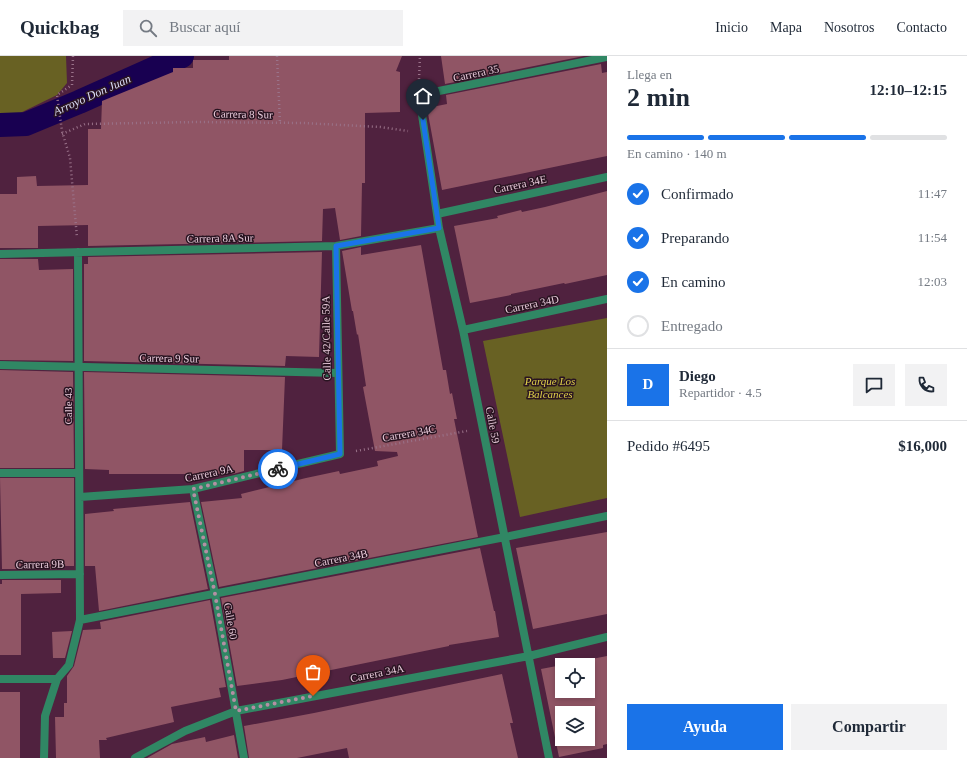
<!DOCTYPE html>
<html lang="es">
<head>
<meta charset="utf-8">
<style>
  body { margin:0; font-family:"Times New Roman",serif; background:#f2f2f3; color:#1f2937; height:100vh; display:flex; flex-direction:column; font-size:15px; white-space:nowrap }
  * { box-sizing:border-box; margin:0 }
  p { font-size:13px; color:#747a83 }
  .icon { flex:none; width:22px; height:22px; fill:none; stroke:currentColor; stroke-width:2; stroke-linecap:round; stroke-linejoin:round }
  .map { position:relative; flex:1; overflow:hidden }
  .sheet { display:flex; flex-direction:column; background:#fff; width:360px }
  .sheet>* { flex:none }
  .fabs { position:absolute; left:555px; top:602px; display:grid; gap:8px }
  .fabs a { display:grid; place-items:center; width:40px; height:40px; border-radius:0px; background:#fff; box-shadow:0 2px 6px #0003; font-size:20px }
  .pin { position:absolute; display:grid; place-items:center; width:34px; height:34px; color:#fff; margin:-41px -17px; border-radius:50% 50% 50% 0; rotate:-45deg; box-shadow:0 0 4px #0007 }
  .pin .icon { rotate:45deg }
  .courier { position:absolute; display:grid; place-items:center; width:40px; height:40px; margin:-20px; border:3px solid #1a73e8; border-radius:50%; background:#fff; color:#222; box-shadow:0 1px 5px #0007 }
  .headline em { font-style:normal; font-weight:600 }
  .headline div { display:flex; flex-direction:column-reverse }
  .headline { display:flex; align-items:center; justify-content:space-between; height:68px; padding:0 20px }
  h1 { font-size:26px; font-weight:600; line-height:30px }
  .bar { display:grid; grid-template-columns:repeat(4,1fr); gap:6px 4px; align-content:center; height:48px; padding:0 20px }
  .bar i { height:5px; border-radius:3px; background:#e0e1e3 }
  .bar .selected { background:#1a73e8 }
  .bar p { grid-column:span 4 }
  .line { display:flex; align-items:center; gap:10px; padding:0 20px; border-top:1px solid #e0e1e3 }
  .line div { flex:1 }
  .round { display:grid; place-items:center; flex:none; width:42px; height:42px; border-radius:0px; background:#f2f2f3 }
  ol { padding:0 20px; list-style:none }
  li { display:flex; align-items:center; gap:12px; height:44px }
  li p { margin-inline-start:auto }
  li .icon { padding:4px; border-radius:50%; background:#1a73e8; color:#fff; stroke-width:4 }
  li:last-child { color:#747a83 }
  li i { width:22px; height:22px; border:2px solid #e0e1e3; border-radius:50% }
  .action { display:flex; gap:8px; margin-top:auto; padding:8px 20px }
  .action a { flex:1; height:46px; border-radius:0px; background:#1a73e8; color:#fff; font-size:16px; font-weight:600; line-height:46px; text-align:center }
  .action a+a { background:#f2f2f3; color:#1f2937 }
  header { display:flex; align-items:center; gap:24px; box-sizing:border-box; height:56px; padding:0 20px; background:#fff; border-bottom:1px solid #e0e1e3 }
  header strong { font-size:19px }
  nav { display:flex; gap:22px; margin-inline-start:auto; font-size:14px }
  .search { width:280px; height:36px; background:#f2f2f3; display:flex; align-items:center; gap:10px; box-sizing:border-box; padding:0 14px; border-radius:0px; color:#747a83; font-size:15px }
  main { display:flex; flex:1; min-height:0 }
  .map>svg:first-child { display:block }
  .green { fill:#686123 }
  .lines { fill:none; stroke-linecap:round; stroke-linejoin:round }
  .canal { stroke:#180051; stroke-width:24 }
  .building { fill:#905565; fill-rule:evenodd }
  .path { stroke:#9a738a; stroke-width:2.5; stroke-dasharray:1 3; stroke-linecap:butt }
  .street { stroke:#308764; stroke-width:8 }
  .done { stroke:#b38fa4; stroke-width:4; stroke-dasharray:0 7.2 }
  .route { stroke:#1a73e8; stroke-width:5 }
  .labels { text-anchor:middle; stroke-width:3; stroke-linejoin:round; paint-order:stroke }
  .street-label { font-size:11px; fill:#e8cada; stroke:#291421 }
  .park-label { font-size:11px; font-style:italic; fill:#dfd149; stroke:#291421 }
  .water-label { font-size:12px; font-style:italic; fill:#dadcf7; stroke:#291421 }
</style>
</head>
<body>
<header>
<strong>Quickbag</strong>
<div class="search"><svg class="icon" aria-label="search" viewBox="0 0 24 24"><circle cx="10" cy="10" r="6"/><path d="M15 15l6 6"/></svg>Buscar aquí</div>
<nav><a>Inicio</a><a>Mapa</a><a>Nosotros</a><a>Contacto</a></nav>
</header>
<main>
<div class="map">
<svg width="607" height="702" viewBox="0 0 607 702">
  <rect width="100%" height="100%" fill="#50223f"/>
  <path class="green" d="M0,0h66l1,27 -10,12 -41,20 -16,1z
    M607,262v180l-87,19 -37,-176z"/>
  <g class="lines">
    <path class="canal" d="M0,69l26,-1 53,-22 103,-46"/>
  </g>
  <path class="building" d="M229,0h173l-6,15 4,1v40l-35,1v70h-3l-1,53 -21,4 -5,-32 -12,1 -1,32 -234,5v-21l-50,1v22h-38v-54h17v-17l19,-1 1,10 51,-1v-56h13l1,-28 71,-29v-4h20v-8h36z
    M441,0h143l-139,28z
    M601,8l1,9 5,-1v84l-165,34 -15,-82 20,-4 -1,-9z
    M607,135v84l-42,9 -1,-1 -53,11v1l-41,8 -16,-77 44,-8 -1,-2 24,-6 1,2 23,-5z
    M421,189l22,125h3l4,24 2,-1 5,26h-3l24,118 -259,50 -18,-85 41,-4 -1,-4 65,-16 33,-7 1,3 38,-8 -1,-5 21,-5 -1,-4 -22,-1 -12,-64 3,-1 -8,-52 -1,1 -4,-24h-1l-10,-60 19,-4v8z
    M322,196l-3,105 -33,-1 -1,10 -201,-5v-97h4v-7z
    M0,203h38l1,11 34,-1v92l-73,-1z
    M0,314l73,2 1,96h-74z
    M84,316l201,5 -3,73h-38v21l-11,3h-124v-4l-24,-1z
    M0,422h74v88h-13v3h-59z
    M190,446l18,87 -109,22 -4,-45h-10v-52l29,-3 -1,-2z
    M607,476v82l-74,15 -17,-81z
    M480,492l14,63h1l4,26 -50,8v1l-167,34 -45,6 -16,-88z
    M2,524h59v13l-40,1v61h-21v-71h2z
    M210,544l16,87 -7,1 2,9 -50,10 3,15 -68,16 1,2h-8l1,18h-44l-1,-41h9v-14h3v-27l7,-10 9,-36 18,-1 -1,-7z
    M72,575l-7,27h-12l-1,-26z
    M607,600v88l-4,1v3l-44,9 -18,-88 21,-4v26h26v-26h-26zM562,657h26v26h-26z
    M502,618l11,49h-3l8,35h-169l-2,-10 -50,10h-48l-5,-32 70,-13z
    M0,636h20v66h-20z
    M234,679l4,23h-91l25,-14 33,-7 1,5z"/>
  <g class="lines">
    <path class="path" d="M73,0l-1,29 -15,10 5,36 8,27 7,80
      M277,0l3,67
      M419,23l1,-23
      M62,78l23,-10 111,-2 107,1 77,4 28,4
      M356,395l111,-20"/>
    <path class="street" d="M437,158l170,-37
      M0,198l336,-8 103,-18
      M463,274l144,-31
      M0,309l337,8
      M0,417h79
      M193,433l22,105 29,164
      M80,441l113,-8 147,-35 -4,-208
      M0,519l80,-1
      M80,564l425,-83 102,-21
      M0,623h57
      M44,702l1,-42 12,-37 12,-14 11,-45 -2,-368
      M135,702l50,-27 51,-20 293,-55 78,-19
      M549,702l-86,-428 -24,-102 -20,-133 188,-38"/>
  </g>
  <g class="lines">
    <path class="done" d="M278,413l-85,20 22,105 21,117 77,-15"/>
    <path class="route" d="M278,413l62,-15 -4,-208 103,-18 -16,-108"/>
  </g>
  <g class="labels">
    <g class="street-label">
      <text transform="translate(476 17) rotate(-12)" y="4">Carrera 35</text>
      <text transform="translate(243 58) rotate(1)" y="4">Carrera 8 Sur</text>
      <text transform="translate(520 128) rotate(-12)" y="4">Carrera 34E</text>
      <text transform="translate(220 182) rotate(-1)" y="4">Carrera 8A Sur</text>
      <text transform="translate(532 248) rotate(-12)" y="4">Carrera 34D</text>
      <text transform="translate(326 282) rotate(-91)" y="4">Calle 42/Calle 59A</text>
      <text transform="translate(169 302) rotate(1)" y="4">Carrera 9 Sur</text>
      <text transform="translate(68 350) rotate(-90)" y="4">Calle 43</text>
      <text transform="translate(493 369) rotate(79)" y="4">Calle 59</text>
      <text transform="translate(409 377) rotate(-10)" y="4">Carrera 34C</text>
      <text transform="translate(209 417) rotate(-12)" y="4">Carrera 9A</text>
      <text transform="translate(341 502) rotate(-11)" y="4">Carrera 34B</text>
      <text transform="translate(40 508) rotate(-1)" y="4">Carrera 9B</text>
      <text transform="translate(231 565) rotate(80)" y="4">Calle 60</text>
      <text transform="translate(377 617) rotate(-11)" y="4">Carrera 34A</text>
    </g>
    <g class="park-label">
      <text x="550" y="329">Parque Los<tspan x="550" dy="13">Balcances</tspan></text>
    </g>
    <g class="water-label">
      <text transform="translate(92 39) rotate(-24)" y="4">Arroyo Don Juan</text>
    </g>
  </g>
</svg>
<div class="fabs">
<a><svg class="icon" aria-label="locate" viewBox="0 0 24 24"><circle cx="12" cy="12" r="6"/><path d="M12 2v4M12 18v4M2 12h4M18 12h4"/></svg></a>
<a><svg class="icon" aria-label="layers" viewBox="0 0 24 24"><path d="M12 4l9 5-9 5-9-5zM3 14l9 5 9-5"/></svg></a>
</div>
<div class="pin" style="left:313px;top:640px;background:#ea580c"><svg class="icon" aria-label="bag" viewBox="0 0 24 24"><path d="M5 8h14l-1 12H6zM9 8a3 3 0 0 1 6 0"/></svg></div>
<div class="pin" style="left:423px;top:64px;background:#1f2937"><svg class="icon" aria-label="home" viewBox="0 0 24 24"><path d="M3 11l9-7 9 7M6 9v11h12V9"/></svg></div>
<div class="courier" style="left:278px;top:413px"><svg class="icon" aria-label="bike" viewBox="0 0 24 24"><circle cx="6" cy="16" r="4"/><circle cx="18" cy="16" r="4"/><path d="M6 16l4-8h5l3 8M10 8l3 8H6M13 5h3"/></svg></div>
</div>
<section class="sheet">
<div class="headline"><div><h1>2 min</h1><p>Llega en</p></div><em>12:10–12:15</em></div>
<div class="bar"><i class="selected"></i><i class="selected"></i><i class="selected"></i><i></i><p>En camino · 140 m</p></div>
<ol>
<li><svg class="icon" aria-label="check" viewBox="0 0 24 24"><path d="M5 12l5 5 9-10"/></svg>Confirmado<p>11:47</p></li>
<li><svg class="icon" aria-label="check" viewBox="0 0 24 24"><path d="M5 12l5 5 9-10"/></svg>Preparando<p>11:54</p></li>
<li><svg class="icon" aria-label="check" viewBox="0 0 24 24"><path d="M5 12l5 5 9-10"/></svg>En camino<p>12:03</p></li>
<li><i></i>Entregado</li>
</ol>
<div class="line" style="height:72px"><b class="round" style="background:#1a73e8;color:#fff">D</b><div><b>Diego</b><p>Repartidor · 4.5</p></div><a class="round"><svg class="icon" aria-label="chat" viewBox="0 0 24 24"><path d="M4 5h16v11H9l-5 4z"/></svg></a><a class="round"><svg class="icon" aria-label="phone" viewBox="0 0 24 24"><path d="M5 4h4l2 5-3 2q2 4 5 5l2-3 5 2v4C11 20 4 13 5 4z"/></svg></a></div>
<div class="line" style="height:52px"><div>Pedido #6495</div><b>$16,000</b></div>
<div class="action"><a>Ayuda</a><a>Compartir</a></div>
</section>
</main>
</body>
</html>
